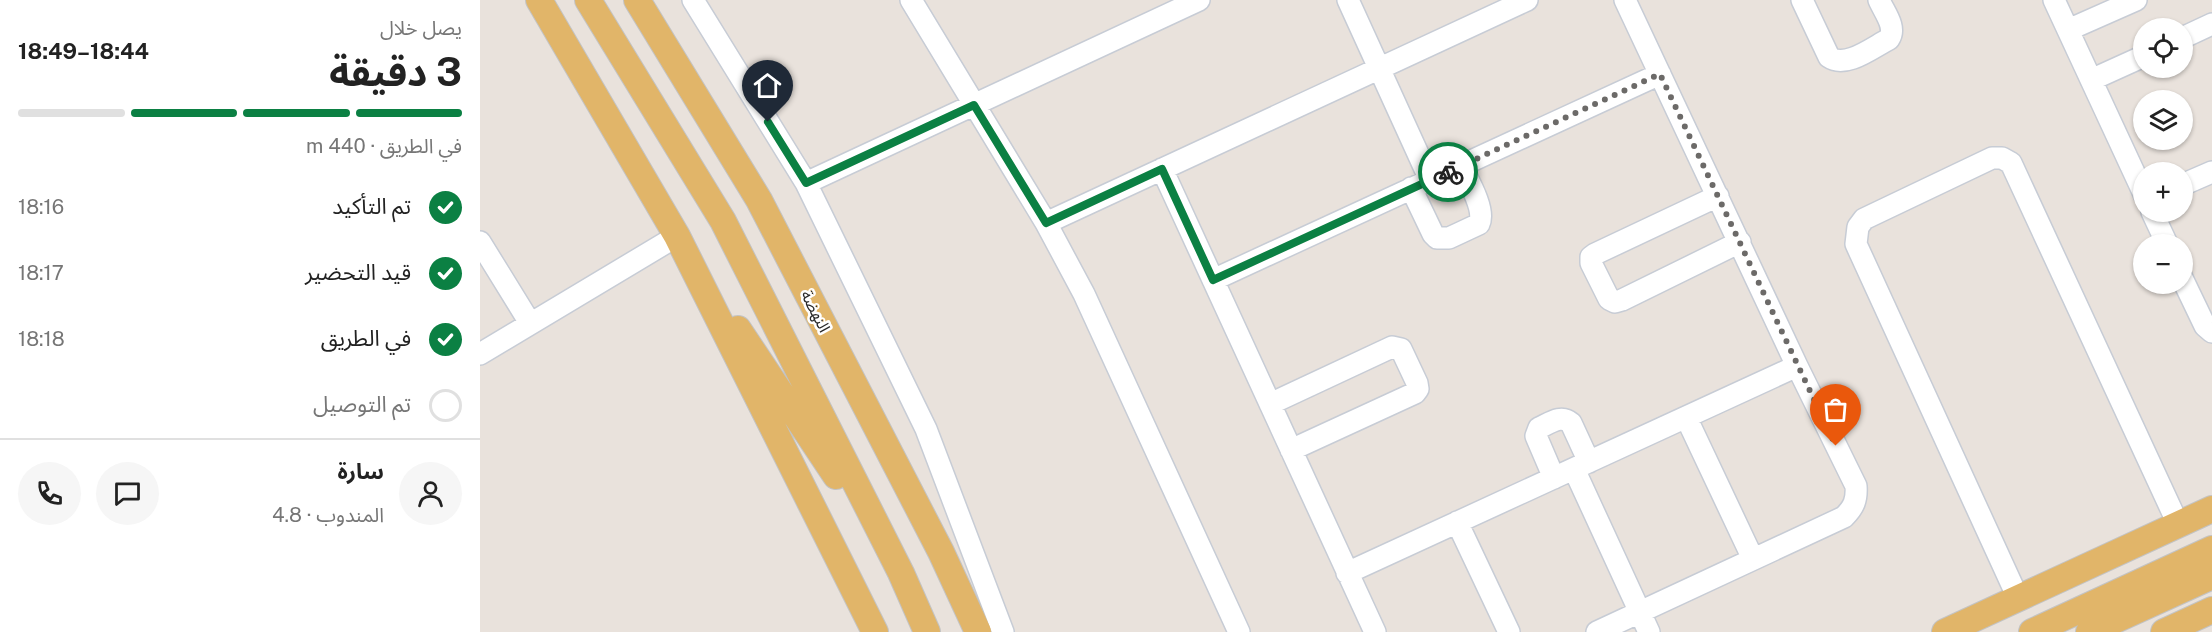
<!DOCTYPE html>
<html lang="ar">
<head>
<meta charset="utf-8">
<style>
  body { margin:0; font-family:"Public Sans","Noto Sans Arabic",sans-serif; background:#f6f6f6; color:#222; direction:rtl; height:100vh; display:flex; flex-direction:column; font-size:22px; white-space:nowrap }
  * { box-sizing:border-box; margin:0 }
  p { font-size:20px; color:#767676 }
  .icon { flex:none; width:33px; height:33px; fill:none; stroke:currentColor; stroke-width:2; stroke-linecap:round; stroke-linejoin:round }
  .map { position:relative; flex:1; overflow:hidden; direction:ltr }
  .drawer { display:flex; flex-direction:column; background:#fff; width:480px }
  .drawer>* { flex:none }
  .tools { position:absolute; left:1653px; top:18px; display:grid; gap:12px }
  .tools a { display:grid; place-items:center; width:60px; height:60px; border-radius:50%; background:#fff; box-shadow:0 2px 4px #0004; font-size:30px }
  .pin { position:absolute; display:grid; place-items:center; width:51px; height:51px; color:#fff; margin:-62px -26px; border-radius:50% 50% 50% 0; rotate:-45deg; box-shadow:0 0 6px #0007 }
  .pin .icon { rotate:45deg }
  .courier { position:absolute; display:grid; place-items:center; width:60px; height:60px; margin:-30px; border:4px solid #0b8043; border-radius:50%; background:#fff; color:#222; box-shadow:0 2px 8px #0007 }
  .head em { font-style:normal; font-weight:700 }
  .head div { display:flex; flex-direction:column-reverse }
  .head { display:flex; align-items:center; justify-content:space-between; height:102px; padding:0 18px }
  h1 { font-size:39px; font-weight:700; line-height:45px }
  .bar { display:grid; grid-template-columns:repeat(4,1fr); gap:9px 6px; align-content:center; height:72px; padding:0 18px }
  .bar i { height:8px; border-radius:4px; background:#e0e0e0 }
  .bar .current { background:#0b8043 }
  .bar p { grid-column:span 4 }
  .line { display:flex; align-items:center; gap:15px; padding:0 18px; border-top:2px solid #e0e0e0 }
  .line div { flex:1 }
  .round { display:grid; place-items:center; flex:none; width:63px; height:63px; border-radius:32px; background:#f6f6f6 }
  ol { padding:0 18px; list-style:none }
  li { display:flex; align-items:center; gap:18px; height:66px }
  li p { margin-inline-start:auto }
  li .icon { padding:6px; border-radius:50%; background:#0b8043; color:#fff; stroke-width:4 }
  li:last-child { color:#767676 }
  li i { width:33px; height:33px; border:3px solid #e0e0e0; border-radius:50% }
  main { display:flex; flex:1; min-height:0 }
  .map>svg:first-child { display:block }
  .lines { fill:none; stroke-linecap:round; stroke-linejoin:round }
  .minor-casing { stroke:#c7ccd5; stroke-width:24 }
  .major-casing { stroke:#c3c3c3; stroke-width:28 }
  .minor { stroke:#fff; stroke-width:21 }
  .major { stroke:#e1b569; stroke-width:26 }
  .done { stroke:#6c6a68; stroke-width:6; stroke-dasharray:0 10.8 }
  .route { stroke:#0b8043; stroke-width:8 }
  .labels { text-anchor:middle; stroke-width:5; stroke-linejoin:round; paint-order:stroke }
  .street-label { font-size:16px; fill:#292929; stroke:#fff }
</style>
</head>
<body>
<main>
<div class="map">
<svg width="1732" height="632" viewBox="0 0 1732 632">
  <rect width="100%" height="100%" fill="#e9e2dc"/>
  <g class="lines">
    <defs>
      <path id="minor" d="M213,0l113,183 120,246 77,203
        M431,0l135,223 38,71 155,338
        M868,0l82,180
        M1322,0l27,57c17,12 44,-10 60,-18 8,-12 -5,-27 -10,-39
        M1574,0l90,194
        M1588,30l68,-30
        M1702,38l30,-14
        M1611,80l53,-24
        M682,169l213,463
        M326,183l393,-183
        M1702,185l30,-13
        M931,188l22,46 4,4h12l30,-14c7,-14 -11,-44 -18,-58
        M1238,196l-123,58 -4,3v6l18,36 6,3 7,-2 118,-58
        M1672,212l15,32
        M566,223l481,-223
        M0,242l50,81
        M1702,278l23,48 7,6
        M733,280l447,-206
        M0,354l197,-118
        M790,404l122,-57 9,2 16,34 1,6 -3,4 -124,57
        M1206,417l67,142
        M1094,469l75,163
        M1074,478l-18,-42 3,-8c11,-5 22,-14 32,-5l18,39
        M977,522l52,110
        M867,573l450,-207
        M1538,598l-162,-354 2,-17 6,-8 128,-61h10l9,5 167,361
        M1117,632l247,-115c10,-10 13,-17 12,-31l-59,-120 -172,-366"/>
      <path id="major" d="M59,0l138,236 198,396
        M108,0l135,221 178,352 26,59
        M157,0l122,200 182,352 37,80
        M258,329l98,147
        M1465,632l267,-123
        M1552,632l180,-83
        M1609,632l123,-56
        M1684,632l48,-22"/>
    </defs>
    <use href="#minor" class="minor-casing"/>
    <use href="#major" class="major-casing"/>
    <use href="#minor" class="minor"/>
    <use href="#major" class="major"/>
  </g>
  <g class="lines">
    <path class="done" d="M968,172l212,-98 176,372"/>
    <path class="route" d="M288,122l38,61 168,-78 72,118 116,-54 51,111 235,-108"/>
  </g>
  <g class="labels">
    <g class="street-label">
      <text transform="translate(336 311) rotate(63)" y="6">النهضة</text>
    </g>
  </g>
</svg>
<div class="tools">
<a><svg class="icon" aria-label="locate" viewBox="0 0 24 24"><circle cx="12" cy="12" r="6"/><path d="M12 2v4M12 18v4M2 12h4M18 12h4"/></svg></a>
<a><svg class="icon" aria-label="layers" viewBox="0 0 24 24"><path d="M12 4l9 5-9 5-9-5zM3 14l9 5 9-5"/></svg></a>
<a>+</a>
<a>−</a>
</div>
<div class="pin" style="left:1356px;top:446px;background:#ea580c"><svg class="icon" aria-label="bag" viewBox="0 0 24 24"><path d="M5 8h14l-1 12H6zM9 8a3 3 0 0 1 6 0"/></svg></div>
<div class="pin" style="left:288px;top:122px;background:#1f2937"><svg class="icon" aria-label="home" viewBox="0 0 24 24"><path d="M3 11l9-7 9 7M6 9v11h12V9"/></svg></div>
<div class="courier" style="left:968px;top:172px"><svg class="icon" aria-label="bike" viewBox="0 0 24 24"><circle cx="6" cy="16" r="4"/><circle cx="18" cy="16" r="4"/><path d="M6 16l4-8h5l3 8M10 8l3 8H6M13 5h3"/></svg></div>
</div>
<section class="drawer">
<div class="head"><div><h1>3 دقيقة</h1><p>يصل خلال</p></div><em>18:44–18:49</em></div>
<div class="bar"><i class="current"></i><i class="current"></i><i class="current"></i><i></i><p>في الطريق · 440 m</p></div>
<ol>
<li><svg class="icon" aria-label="check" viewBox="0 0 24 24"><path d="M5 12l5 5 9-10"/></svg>تم التأكيد<p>18:16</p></li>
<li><svg class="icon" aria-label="check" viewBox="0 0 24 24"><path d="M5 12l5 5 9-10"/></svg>قيد التحضير<p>18:17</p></li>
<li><svg class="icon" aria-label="check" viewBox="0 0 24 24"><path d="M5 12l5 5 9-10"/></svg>في الطريق<p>18:18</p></li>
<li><i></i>تم التوصيل</li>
</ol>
<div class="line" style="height:108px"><a class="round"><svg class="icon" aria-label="person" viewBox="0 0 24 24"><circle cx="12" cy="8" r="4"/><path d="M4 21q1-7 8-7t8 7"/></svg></a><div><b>سارة</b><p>المندوب · 4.8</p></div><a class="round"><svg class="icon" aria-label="chat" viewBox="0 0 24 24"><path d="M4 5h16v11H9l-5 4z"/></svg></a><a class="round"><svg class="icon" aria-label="phone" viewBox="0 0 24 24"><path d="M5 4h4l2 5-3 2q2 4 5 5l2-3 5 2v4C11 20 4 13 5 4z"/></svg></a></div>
</section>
</main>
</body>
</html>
